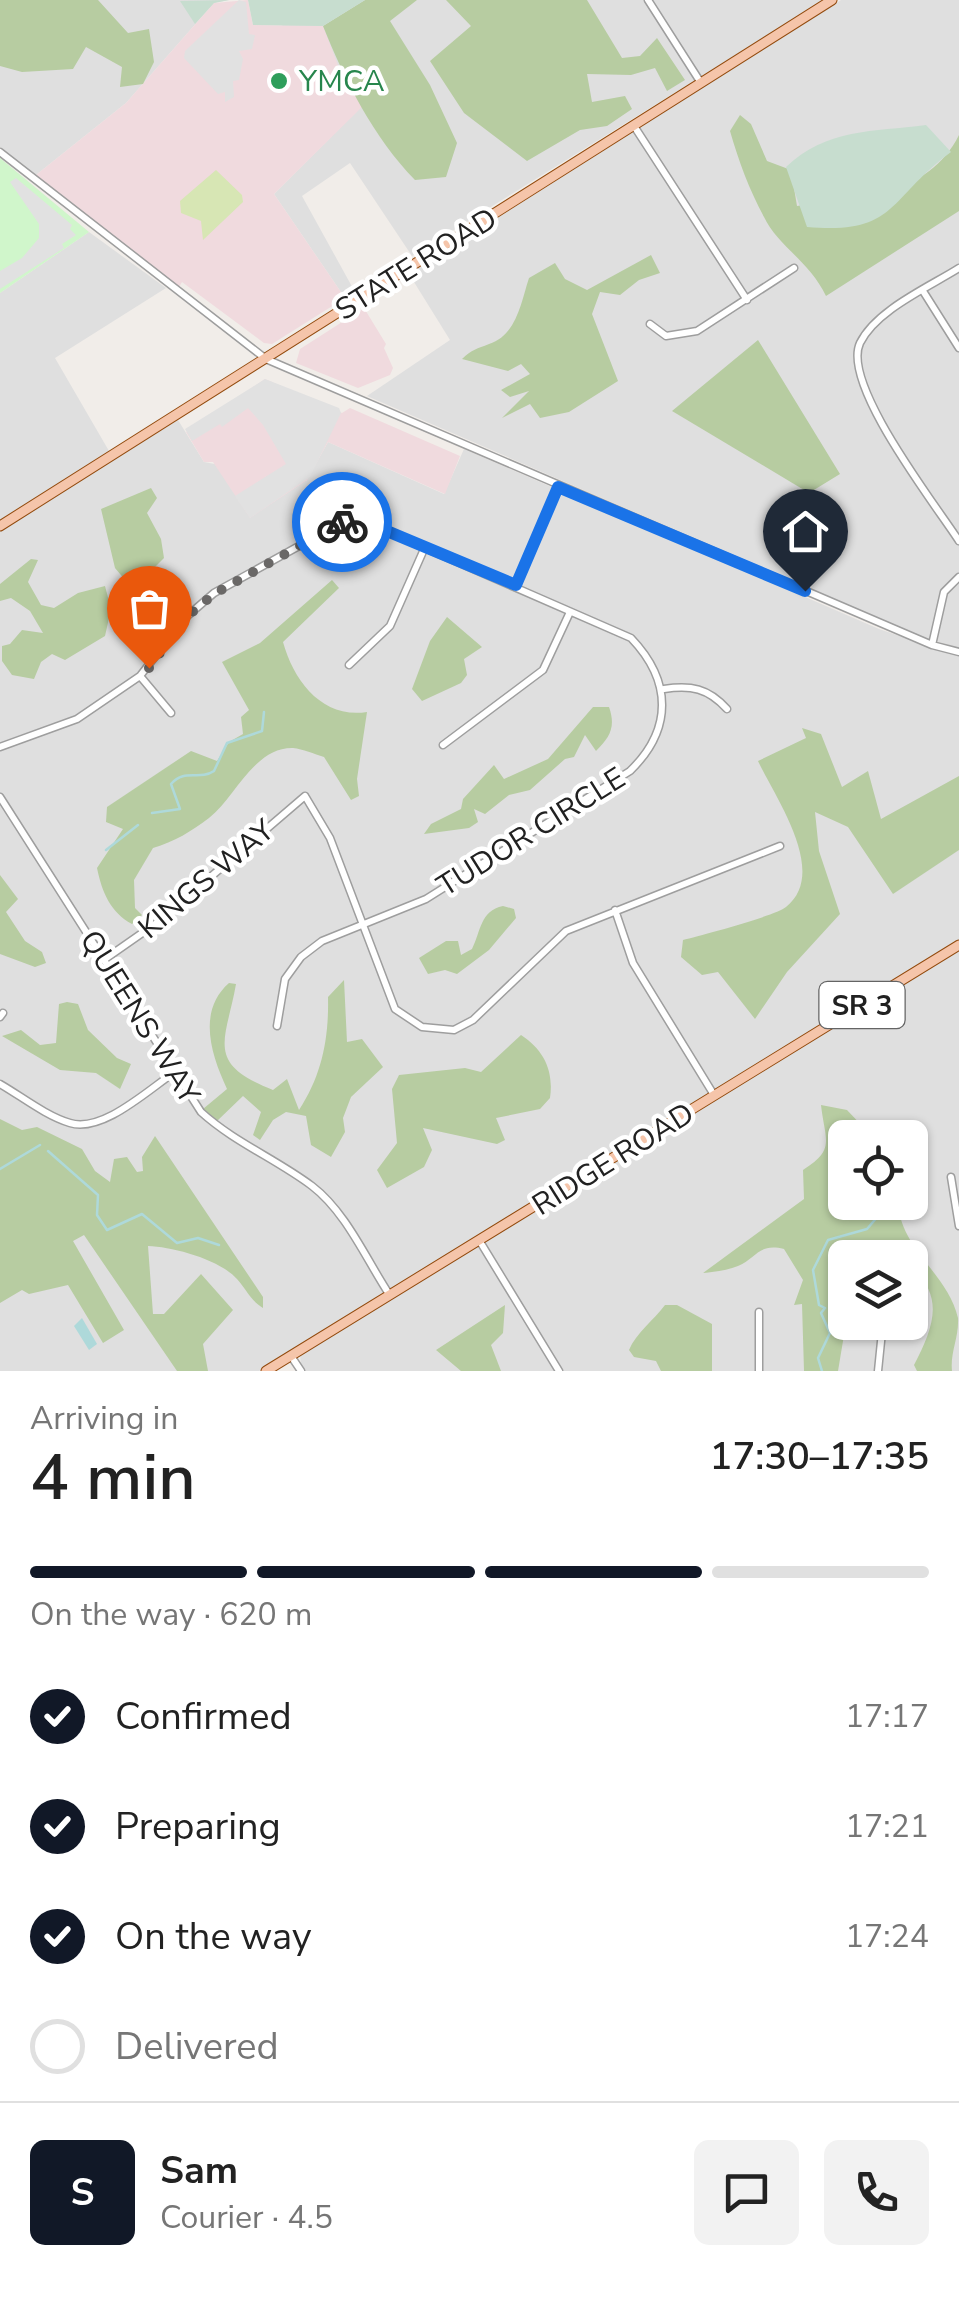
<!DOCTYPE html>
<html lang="en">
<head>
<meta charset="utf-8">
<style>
  body { margin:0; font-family:"Nunito Sans",sans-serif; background:#f2f2f2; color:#222; height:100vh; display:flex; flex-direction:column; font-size:38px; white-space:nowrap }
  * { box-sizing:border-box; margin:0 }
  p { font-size:32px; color:#767676 }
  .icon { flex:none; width:55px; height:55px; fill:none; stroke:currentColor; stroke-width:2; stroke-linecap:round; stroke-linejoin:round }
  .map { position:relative; height:1371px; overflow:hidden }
  .panel { display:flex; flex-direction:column; background:#fff; flex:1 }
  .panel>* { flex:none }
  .fabs { position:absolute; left:828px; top:1120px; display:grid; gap:20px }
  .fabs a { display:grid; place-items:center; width:100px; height:100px; border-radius:15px; background:#fff; box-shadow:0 2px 8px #0004; font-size:50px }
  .pin { position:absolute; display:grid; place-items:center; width:85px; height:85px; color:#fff; margin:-102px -42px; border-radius:50% 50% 50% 0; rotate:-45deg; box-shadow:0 0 10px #0007 }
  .pin .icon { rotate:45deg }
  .courier { position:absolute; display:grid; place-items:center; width:100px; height:100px; margin:-50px; border:8px solid #1a73e8; border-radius:50%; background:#fff; color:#222; box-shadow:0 2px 12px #0007 }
  .head em { font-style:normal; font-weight:600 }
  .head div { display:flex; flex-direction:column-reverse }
  .head { display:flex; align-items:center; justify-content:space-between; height:170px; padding:0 30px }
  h1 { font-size:65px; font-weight:600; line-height:75px }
  .bar { display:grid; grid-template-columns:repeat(4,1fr); gap:15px 10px; align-content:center; height:120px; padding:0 30px }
  .bar i { height:12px; border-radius:8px; background:#e0e0e0 }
  .bar .on { background:#111827 }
  .bar p { grid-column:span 4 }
  .line { display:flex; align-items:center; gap:25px; padding:0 30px; border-top:2px solid #e0e0e0 }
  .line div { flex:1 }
  .round { display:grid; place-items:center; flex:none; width:105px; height:105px; border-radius:15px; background:#f2f2f2 }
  ol { padding:0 30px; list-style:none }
  li { display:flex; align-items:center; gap:30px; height:110px }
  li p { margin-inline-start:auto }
  li .icon { padding:10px; border-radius:50%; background:#111827; color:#fff; stroke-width:4 }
  li:last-child { color:#767676 }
  li i { width:55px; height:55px; border:5px solid #e0e0e0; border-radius:50% }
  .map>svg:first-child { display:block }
  .residential { fill:#dfdfdf; fill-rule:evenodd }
  .commercial { fill:#f0dade }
  .grass { fill:#d7e6b4 }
  .forest { fill:#b7cca1 }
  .wetland { fill:#c7ddcf }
  .park { fill:#d0f6cb }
  .parking { fill:#e1e1e1 }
  .water { fill:#aed9da }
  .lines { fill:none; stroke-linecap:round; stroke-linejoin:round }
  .stream { stroke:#aed9da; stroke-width:2.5 }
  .minor-casing { stroke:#9e9e9e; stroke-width:9 }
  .major-casing { stroke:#924a0d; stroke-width:11 }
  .minor { stroke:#fff; stroke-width:6 }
  .major { stroke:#f5c5aa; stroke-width:9 }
  .done { stroke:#6a6867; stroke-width:10; stroke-dasharray:0 18 }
  .route { stroke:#1a73e8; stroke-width:12 }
  .leisure-dot { fill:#2e9e5b; stroke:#fff; stroke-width:4 }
  .labels { text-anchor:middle; stroke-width:9; stroke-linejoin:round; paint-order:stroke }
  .shield { fill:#fff; stroke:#646464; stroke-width:2.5 }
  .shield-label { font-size:28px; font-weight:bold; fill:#212121 }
  .leisure-label { font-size:30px; fill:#27864d; stroke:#fff; text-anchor:start }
  .street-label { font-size:30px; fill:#212121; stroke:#fff }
</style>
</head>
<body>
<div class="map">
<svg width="959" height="1371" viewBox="0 0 959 1371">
  <rect width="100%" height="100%" fill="#f1ede9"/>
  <path class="residential" d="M0,0h229l-15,3 -88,100 -90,72 -36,-28z
    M248,0h576l-412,256 -62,-93 -48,33 53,96 -10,6 -71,-104 88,-88 -23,-38z
    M841,0h118v648l-37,-11 -555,-241 83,-56 -41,-66z
    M89,232l77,56 -111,70 54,93 -109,70v-228z
    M178,420l26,42 102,19 22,-39 116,52 20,-45 415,180 80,27v284l-700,431h-259v-841z
    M959,950v421h-654l-4,-6 -1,-10zM845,1138h65v64h-65zM845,1258h65v64h-65z"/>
  <path class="commercial" d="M248,0l5,25 70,1 16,42 24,38 -89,88 71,104 -73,46 -8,-1 -82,-61 -3,5 -143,-112 90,-72 88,-100z
    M364,308l22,36 -2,4 9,20 -3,7 -32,13 -62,-25 4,-14z
    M265,379l77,34 8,-5 110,48 -15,38 -117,-52 -21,38 -57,38 -37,-56h-9l-18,-30z"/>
  <path class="grass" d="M216,170l26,25 1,7 -40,38 -2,-19 -20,-8 -1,-12z"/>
  <path class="forest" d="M0,0h98l30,33 21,-4 5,33 -11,22 -23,3 2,-20 -36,-20 -13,22 -51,3 -22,-6z
    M365,0h52l-27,21 40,64 27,58 -11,34 -31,3c-41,-42 -70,-99 -92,-154z
    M446,0h141l35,58 18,-2 17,-18 28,42 -18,11 -12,-23 -24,7 -44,-1 5,28 33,-6 7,13 -25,17 -27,4 -53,31 -63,-48 -34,-52 41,-35z
    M740,115l11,9 16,37 24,9 6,36c61,-9 131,-9 162,-71v76l-133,85c-16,-34 -49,-51 -62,-79 -15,-28 -25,-55 -34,-86z
    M651,255l9,18 -21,7 -19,15 -20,-3 -8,22 26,67 -49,31 -29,6 -10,-14 -28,14 27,-27 -19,6 -9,-7 29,-16 -9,-10 -13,7 -46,-12c10,-10 15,-10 27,-15 28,-9 32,-42 40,-66l26,-15 10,16 22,11z
    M758,340l82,134 -31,19 -137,-82z
    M151,488l6,10 -10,15 14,26 3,19 -17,17 -21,6 -11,-13 -14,-59z
    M31,559l7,1 -10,22 13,23 13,3 24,-15 27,-7 6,23 -6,27 -40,24 -13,-6 -11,8 -7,17 -22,-4 -10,-14v-15l8,-2 12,-14 21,3 -13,-22 -19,-13 -11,3v-17z
    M332,580l7,8 -56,54c11,40 40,77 84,70l-10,67 2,17 -8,4 -27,-43c-10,-3 -21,-8 -31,-9 -39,-1 -58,50 -84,70 -17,13 -35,24 -56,30l-19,32 1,28 7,7 -10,9c-22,-12 -30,-32 -35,-56l26,-39 -17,-7 1,-15 84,-56 26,10 12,-19 14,-8 -2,-17 8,-7 -27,-48 38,-19z
    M447,617l35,30 -18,12 3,16 -6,8 -39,18 -10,-12 18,-48z
    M593,707h16c7,20 1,30 -13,44l-11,-16 -11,22 -9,2 -35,31 -21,5 -24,19 -11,-5 4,13 -9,6 -45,6 7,-10 30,-15 2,-10 31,-34 10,14 44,-20z
    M802,728l19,6 21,53 26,-16 13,48 78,-43v74l-66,44 -45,-67 -33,-15 4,39 21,63 -53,58 -32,47 -37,-47 -16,3 -21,-18 2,-17c19,-5 92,-24 103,-33 43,-34 -10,-108 -28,-146l48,-23z
    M0,875l18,24 -12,13 19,29 17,11 4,11 -11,4 -35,-13z
    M503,906l11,3 2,9 -27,32 -32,24 -12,-4 -17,4 -9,-16 27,-17h12l3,14 11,-6c9,-18 8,-38 31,-43z
    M344,980l3,62 15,-3 21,28 -32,30 -8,21 2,14 -14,25 -20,-12 -5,-29 -20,-4 -13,8 -13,20 -7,-5 8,-23 -18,-16 -27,26 -13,-13 24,-20c-16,-34 -30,-78 2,-106l7,1c-10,57 -32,79 37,106l14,-11 12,31c23,-35 30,-72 29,-113z
    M67,1002l11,2 10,26 29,28 14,6 -11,25 -24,-16 -36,-3 -58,-34 19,-6 19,15 16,-2 3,-39z
    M521,1035c23,15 33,36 29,63l-10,11 -44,9 9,22 -8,4 -74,-16 9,22 -8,17 -37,21 -10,-18 20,-27 -5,-54 7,-14 66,-7 16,4z
    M821,1105l26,5 19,20 -3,7 -18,1v64l53,1c3,47 50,71 60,115 1,20 -8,34 -6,53h-35l-3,-6c19,-37 32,-69 -4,-98v-9h-65l1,65 -8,48h-34l-2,-67 -8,1 9,-25 -19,-31c-26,-6 -27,9 -46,17 -10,4 -23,6 -35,7l101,-74 -1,-29c33,-21 22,-29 18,-65z
    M0,1119l22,11 15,-3 45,22 13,22 15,11 4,-23 13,-2 10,15 6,-1 -1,-14 13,-21 108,161v11c-13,-8 -16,-18 -26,-29 -18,-20 -64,-32 -89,-33l5,68h11l37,-40 32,36 -30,34 5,27h-31l-93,-136 -11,6 51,89 -21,13 -35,-58 -39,9 -7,-4 -22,13z
    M505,1305l-2,28 -12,12 10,26h-40l-25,-21z
    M665,1305h12l35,19v47h-51l-5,-10 -22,-4 -5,-7c7,-17 25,-30 36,-45z"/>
  <path class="wetland" d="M229,0l-15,3 -19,21 -15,-23z
    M248,0h117l-42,26 -70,-1z
    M926,125l25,27c-64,47 -54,83 -144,75l-21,-60c41,-39 87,-35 140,-42z"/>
  <path class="park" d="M0,158l89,74 -89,61z"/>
  <path class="parking" d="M239,0l7,2 3,32 6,1 -3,14 -13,2 4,8 -4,21 -6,1 1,16 -9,5v-10l-7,2 -34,-36 1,-7z
    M16,178l56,47 -2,4 6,6 -14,9 2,4 -64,41v-18l22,-13 17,-20v-14l-29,-42z
    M265,379l74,29 2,5 -31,64 -60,41 -15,-22 51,-32 -23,-39 -15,-17 -26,19 -2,-3 -28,17 -7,-12z"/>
  <path class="water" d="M82,1318l15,26 -8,6 -15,-24z"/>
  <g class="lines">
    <path class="stream" d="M152,813l28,-4 -9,-25c14,-16 28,-3 43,-13l13,-28 35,-12 2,-19
      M106,850l32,-25
      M48,1151l50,44 -1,20 10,15 35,-16 35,29 21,-5 21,7
      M0,1169l40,-24
      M822,1371l-4,-13 12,-25 -9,-20 4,-5 -6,-3 -6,-35 15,-30 39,-11 23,-27"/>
    <defs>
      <path id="minor" d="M648,0l53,83
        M634,126l113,174
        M0,152l266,207 666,286 27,7
        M959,268c-30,19 -83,42 -99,75 -19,41 75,161 99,198
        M923,291l36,57
        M650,324l16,12 31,-5 97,-63
        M516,585l42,-98
        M932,645l12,-53 15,-15
        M349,665l41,-39 35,-79
        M140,676l31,37
        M664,689c27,-4 44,-1 63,20
        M443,745l100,-75 27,-58
        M0,747l77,-28 63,-43 45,-58 29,-25 132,-73 17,1 268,117c41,43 42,91 -1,133l-204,128 -104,42 -21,16 -16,22 -8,47
        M0,797l201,315c33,30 75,47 111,74 34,26 54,73 77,108
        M615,910l18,53 81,132
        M105,959l53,-37 147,-126 25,42 65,171 27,18 32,3 19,-10 93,-89 214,-85
        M0,1017l3,-4
        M0,1084c21,12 46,32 70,39 33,10 79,-34 105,-51
        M951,1177l8,49
        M479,1240l80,131
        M759,1312v59
        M291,1356l10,15
        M878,1371l5,-49"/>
      <path id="major" d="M0,526l832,-526
        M266,1371l693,-426"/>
    </defs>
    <use href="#minor" class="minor-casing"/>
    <use href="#major" class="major-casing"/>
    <use href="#minor" class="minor"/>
    <use href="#major" class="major"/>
  </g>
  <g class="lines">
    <path class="done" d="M149,668l36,-50 29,-24 128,-72"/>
    <path class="route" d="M342,522l21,-1 153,64 42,-98 247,104"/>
  </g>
  <circle class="leisure-dot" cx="279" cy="81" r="10"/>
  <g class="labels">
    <rect class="shield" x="819.5" y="982" width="85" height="46" rx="8"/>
    <g class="shield-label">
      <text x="862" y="1015">SR 3</text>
    </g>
    <g class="leisure-label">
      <text x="299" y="91">YMCA</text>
    </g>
    <g class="street-label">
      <text transform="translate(416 264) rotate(-32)" y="10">STATE ROAD</text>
      <text transform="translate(531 832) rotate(-32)" y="10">TUDOR CIRCLE</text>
      <text transform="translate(206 879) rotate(-40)" y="10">KINGS WAY</text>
      <text transform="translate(140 1017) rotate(58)" y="10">QUEENS WAY</text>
      <text transform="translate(613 1159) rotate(-32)" y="10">RIDGE ROAD</text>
    </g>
  </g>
</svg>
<div class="fabs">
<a><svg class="icon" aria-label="locate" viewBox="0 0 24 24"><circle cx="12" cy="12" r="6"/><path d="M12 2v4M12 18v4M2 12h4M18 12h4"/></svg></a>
<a><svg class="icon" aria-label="layers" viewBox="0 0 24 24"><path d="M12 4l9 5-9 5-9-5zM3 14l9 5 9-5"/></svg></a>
</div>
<div class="pin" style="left:149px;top:668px;background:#ea580c"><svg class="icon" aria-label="bag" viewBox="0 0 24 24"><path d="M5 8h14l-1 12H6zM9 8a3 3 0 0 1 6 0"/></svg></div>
<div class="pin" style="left:805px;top:591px;background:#1f2937"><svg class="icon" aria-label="home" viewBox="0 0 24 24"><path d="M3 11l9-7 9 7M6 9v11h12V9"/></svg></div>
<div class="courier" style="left:342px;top:522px"><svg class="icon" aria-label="bike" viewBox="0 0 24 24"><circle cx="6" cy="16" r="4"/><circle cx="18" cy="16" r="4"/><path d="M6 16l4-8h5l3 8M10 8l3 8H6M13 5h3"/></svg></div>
</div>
<section class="panel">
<div class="head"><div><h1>4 min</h1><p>Arriving in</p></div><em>17:30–17:35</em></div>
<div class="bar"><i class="on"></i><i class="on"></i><i class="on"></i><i></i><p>On the way · 620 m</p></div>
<ol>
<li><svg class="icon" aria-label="check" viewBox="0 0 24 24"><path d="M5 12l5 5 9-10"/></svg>Confirmed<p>17:17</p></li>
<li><svg class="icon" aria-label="check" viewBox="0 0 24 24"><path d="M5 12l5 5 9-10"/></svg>Preparing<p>17:21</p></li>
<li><svg class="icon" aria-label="check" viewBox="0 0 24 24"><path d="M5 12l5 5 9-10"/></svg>On the way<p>17:24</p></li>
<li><i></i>Delivered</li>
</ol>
<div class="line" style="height:180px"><b class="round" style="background:#111827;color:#fff">S</b><div><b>Sam</b><p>Courier · 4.5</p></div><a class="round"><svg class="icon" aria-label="chat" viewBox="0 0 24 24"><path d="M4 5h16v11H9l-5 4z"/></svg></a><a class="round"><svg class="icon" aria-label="phone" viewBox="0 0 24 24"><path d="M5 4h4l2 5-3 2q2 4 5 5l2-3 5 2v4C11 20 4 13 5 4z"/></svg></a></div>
</section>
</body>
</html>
